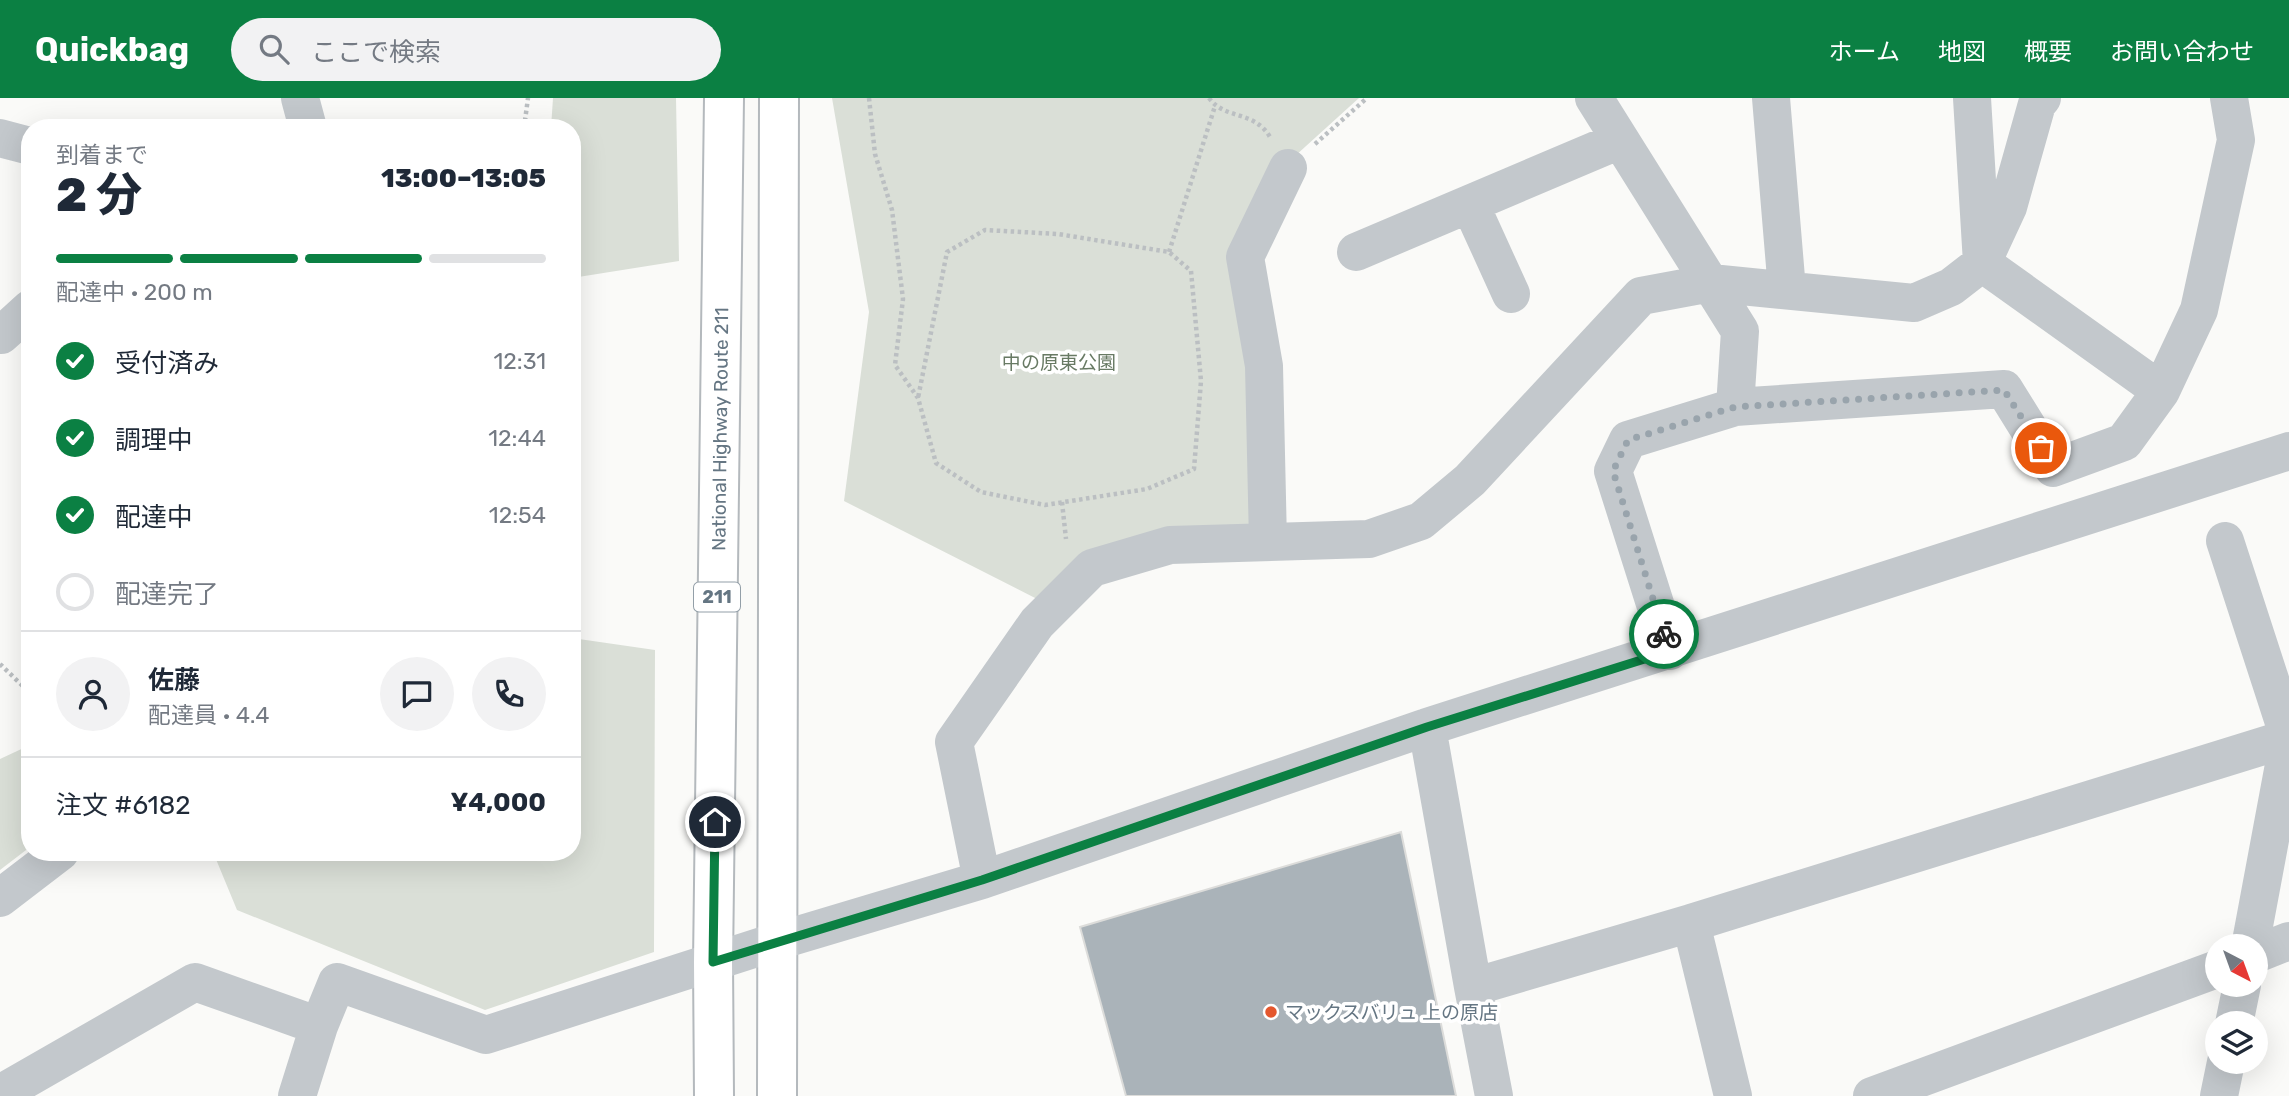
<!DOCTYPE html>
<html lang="ja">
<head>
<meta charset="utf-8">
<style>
  body { margin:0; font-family:Rubik,"Noto Sans JP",sans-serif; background:#f2f2f3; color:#1f2937; height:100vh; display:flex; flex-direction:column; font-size:26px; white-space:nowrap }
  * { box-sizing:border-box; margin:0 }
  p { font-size:23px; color:#747a83 }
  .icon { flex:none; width:38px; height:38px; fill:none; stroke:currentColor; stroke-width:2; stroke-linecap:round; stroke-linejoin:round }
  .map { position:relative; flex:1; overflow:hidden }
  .details { position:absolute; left:21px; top:21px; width:560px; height:742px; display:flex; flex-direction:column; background:#fff; border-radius:28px; box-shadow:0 7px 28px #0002 }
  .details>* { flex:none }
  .needle { width:46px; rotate:139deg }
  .buttons { position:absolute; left:2205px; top:836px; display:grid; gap:14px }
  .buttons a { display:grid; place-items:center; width:63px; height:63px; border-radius:50%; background:#fff; box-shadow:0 7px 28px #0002; font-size:35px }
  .pin { position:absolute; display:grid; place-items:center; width:60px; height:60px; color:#fff; margin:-30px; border:4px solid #fff; border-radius:50%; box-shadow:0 2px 7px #0007 }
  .courier { position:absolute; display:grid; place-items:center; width:70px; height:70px; margin:-35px; border:5px solid #0b8043; border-radius:50%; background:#fff; color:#222; box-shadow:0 2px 9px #0007 }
  .summary em { font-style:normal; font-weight:800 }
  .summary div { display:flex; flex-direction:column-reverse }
  .summary { display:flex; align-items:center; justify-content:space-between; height:119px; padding:0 35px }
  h1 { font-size:46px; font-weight:800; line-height:52px }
  .bar { display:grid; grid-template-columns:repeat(4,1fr); gap:10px 7px; align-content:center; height:84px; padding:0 35px }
  .bar i { height:9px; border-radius:5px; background:#e0e1e3 }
  .bar .selected { background:#0b8043 }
  .bar p { grid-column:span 4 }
  .line { display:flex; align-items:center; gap:18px; padding:0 35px; border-top:2px solid #e0e1e3 }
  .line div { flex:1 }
  .round { display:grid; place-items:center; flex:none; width:74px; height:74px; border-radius:37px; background:#f2f2f3 }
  ol { padding:0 35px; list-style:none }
  li { display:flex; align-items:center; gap:21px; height:77px }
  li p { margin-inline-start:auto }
  li .icon { padding:7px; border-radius:50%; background:#0b8043; color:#fff; stroke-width:4 }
  li:last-child { color:#747a83 }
  li i { width:38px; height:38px; border:4px solid #e0e1e3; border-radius:50% }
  header { display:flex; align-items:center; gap:42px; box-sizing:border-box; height:98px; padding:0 35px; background:#0b8043; color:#fff }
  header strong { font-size:33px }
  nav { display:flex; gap:38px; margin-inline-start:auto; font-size:24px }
  .search { width:490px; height:63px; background:#f2f2f3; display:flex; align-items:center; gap:18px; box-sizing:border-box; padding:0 24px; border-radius:38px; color:#747a83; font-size:26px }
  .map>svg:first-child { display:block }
  .green { fill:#dadfd7 }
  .building { fill:#aab3b9; stroke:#dcdcda; stroke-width:2 }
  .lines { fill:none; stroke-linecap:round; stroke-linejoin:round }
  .highway-casing { stroke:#b4b9bd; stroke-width:42 }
  .path { stroke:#bbbfc2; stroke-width:4.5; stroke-dasharray:3.5 3.5; stroke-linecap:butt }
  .minor { stroke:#c3c8cc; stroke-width:38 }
  .highway { stroke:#fff; stroke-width:38 }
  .done { stroke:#99a4ac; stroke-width:7; stroke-dasharray:0 12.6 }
  .route { stroke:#0b8043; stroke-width:9 }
  .poi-dot { fill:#e4572e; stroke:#fff; stroke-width:2.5 }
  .labels { text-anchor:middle; stroke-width:7; stroke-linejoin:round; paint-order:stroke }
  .shield { fill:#fff; stroke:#939fa8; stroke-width:2 }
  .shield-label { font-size:18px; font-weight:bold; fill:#657683 }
  .park-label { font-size:19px; fill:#687a64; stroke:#fff }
  .street-label { font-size:19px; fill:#657683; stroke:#fff }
  .poi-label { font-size:19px; fill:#657683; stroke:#fff; text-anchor:start }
</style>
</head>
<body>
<header>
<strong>Quickbag</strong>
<div class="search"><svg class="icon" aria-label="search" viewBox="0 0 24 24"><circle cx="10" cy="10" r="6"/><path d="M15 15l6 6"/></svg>ここで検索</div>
<nav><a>ホーム</a><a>地図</a><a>概要</a><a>お問い合わせ</a></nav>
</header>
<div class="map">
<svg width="2289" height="998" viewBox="0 0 2289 998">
  <rect width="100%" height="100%" fill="#fafaf8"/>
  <path class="green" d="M553,0h123l3,163 -107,17v-150h-21z
    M832,0h527l-75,68 -47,91 22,273 -218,71 -197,-100 25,-189z
    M572,540l83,12 -1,302 -169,58 -248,-100 -24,-58h359z
    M30,647v102l-30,23v-111z"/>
  <path class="building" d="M1401,734l55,264h-330l-46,-169z"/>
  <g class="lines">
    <defs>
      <g id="highway">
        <path id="s1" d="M714,998l-1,-134 11,-864"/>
        <path d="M777,998l2,-998"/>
      </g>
    </defs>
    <use href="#highway" class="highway-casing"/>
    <path class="path" d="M869,0l6,56 17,56 11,89 -8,66 23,33 18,65 45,29 64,13 102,-16 47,-20 7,-88 -10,-110 -22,-19 -111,-18 -73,-4 -38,22 -29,146
      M1209,0c16,22 45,12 61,39
      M524,30l4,-30
      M1315,46l52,-46
      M1169,154l46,-146
      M1062,404l4,37
      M0,566l30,29"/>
    <path class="minor" d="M300,0l8,30
      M1594,0l146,233 -5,76
      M1771,0l16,192
      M1972,0l10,165 179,128
      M0,40l30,8
      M1470,106l41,90
      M1356,154l264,-112
      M0,236l1,1 29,-26
      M1268,444l-4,-176 -19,-109 43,-89
      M1670,553l-57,-180 15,-31 107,-33 269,-18 49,79 71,-26 37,-51 38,-81 37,-170 -7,-42
      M1427,629l46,260 218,-64 42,173
      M982,782l-28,-138 83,-119 55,-55 78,-23 199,-6 52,-18 49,-41 171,-184 70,-13 203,20 37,-16 31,-24 26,-56 29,-103 5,-6
      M0,800l60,-46
      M1691,825l598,-185 -64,-197
      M2250,849l39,-209
      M2256,856l33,-13
      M1473,889l21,109
      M2234,926l8,-39
      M0,996l195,-112 124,44
      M297,998l22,-70 18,-44 149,53 292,-94 204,-61 445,-153 862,-276
      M1872,998l345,-127
      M2219,998l7,-34"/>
    <use href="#highway" class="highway"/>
  </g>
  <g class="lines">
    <path class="done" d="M1664,536l-51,-163 15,-31 107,-33 269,-17 37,58"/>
    <path class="route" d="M715,724l-2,140 269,-82 445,-153 243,-76 -6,-17"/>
  </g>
  <circle class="poi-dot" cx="1271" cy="914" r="7"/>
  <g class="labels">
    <rect class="shield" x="694" y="484.5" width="46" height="29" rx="5"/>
    <g class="shield-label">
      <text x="717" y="505">211</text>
    </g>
    <g class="park-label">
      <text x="1059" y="271">中の原東公園</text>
    </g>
    <g class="street-label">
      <text dy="7" stroke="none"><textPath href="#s1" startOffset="667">National Highway Route 211</textPath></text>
    </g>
    <g class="poi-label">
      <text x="1285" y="921">マックスバリュ 上の原店</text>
    </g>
  </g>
</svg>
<div class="buttons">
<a><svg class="needle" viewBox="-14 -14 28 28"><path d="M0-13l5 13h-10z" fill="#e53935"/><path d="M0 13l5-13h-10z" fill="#747a83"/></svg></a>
<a><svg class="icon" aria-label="layers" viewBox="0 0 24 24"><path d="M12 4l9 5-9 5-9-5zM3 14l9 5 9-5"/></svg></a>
</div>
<div class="pin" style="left:2041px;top:350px;background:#ea580c"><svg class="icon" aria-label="bag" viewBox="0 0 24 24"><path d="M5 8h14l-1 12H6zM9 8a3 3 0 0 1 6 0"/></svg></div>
<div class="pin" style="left:715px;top:724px;background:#1f2937"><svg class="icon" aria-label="home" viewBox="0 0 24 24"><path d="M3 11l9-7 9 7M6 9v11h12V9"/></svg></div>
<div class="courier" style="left:1664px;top:536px"><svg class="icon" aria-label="bike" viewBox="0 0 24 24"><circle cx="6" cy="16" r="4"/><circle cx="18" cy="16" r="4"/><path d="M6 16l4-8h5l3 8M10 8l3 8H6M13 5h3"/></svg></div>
<section class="details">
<div class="summary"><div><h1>2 分</h1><p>到着まで</p></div><em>13:00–13:05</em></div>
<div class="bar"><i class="selected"></i><i class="selected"></i><i class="selected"></i><i></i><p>配達中 · 200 m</p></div>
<ol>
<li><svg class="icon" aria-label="check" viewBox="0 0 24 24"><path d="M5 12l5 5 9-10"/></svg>受付済み<p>12:31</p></li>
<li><svg class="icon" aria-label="check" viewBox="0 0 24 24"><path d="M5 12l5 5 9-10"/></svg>調理中<p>12:44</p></li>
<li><svg class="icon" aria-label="check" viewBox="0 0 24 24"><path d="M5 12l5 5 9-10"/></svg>配達中<p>12:54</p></li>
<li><i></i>配達完了</li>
</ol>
<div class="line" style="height:126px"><a class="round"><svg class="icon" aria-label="person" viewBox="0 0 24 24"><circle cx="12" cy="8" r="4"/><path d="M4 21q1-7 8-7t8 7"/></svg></a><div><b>佐藤</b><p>配達員 · 4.4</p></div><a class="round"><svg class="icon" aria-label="chat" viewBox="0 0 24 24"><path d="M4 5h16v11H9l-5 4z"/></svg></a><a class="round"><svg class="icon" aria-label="phone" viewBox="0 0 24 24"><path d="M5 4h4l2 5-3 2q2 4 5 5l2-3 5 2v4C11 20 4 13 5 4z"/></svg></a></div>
<div class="line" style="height:91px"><div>注文 #6182</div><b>¥4,000</b></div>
</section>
</div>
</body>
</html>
